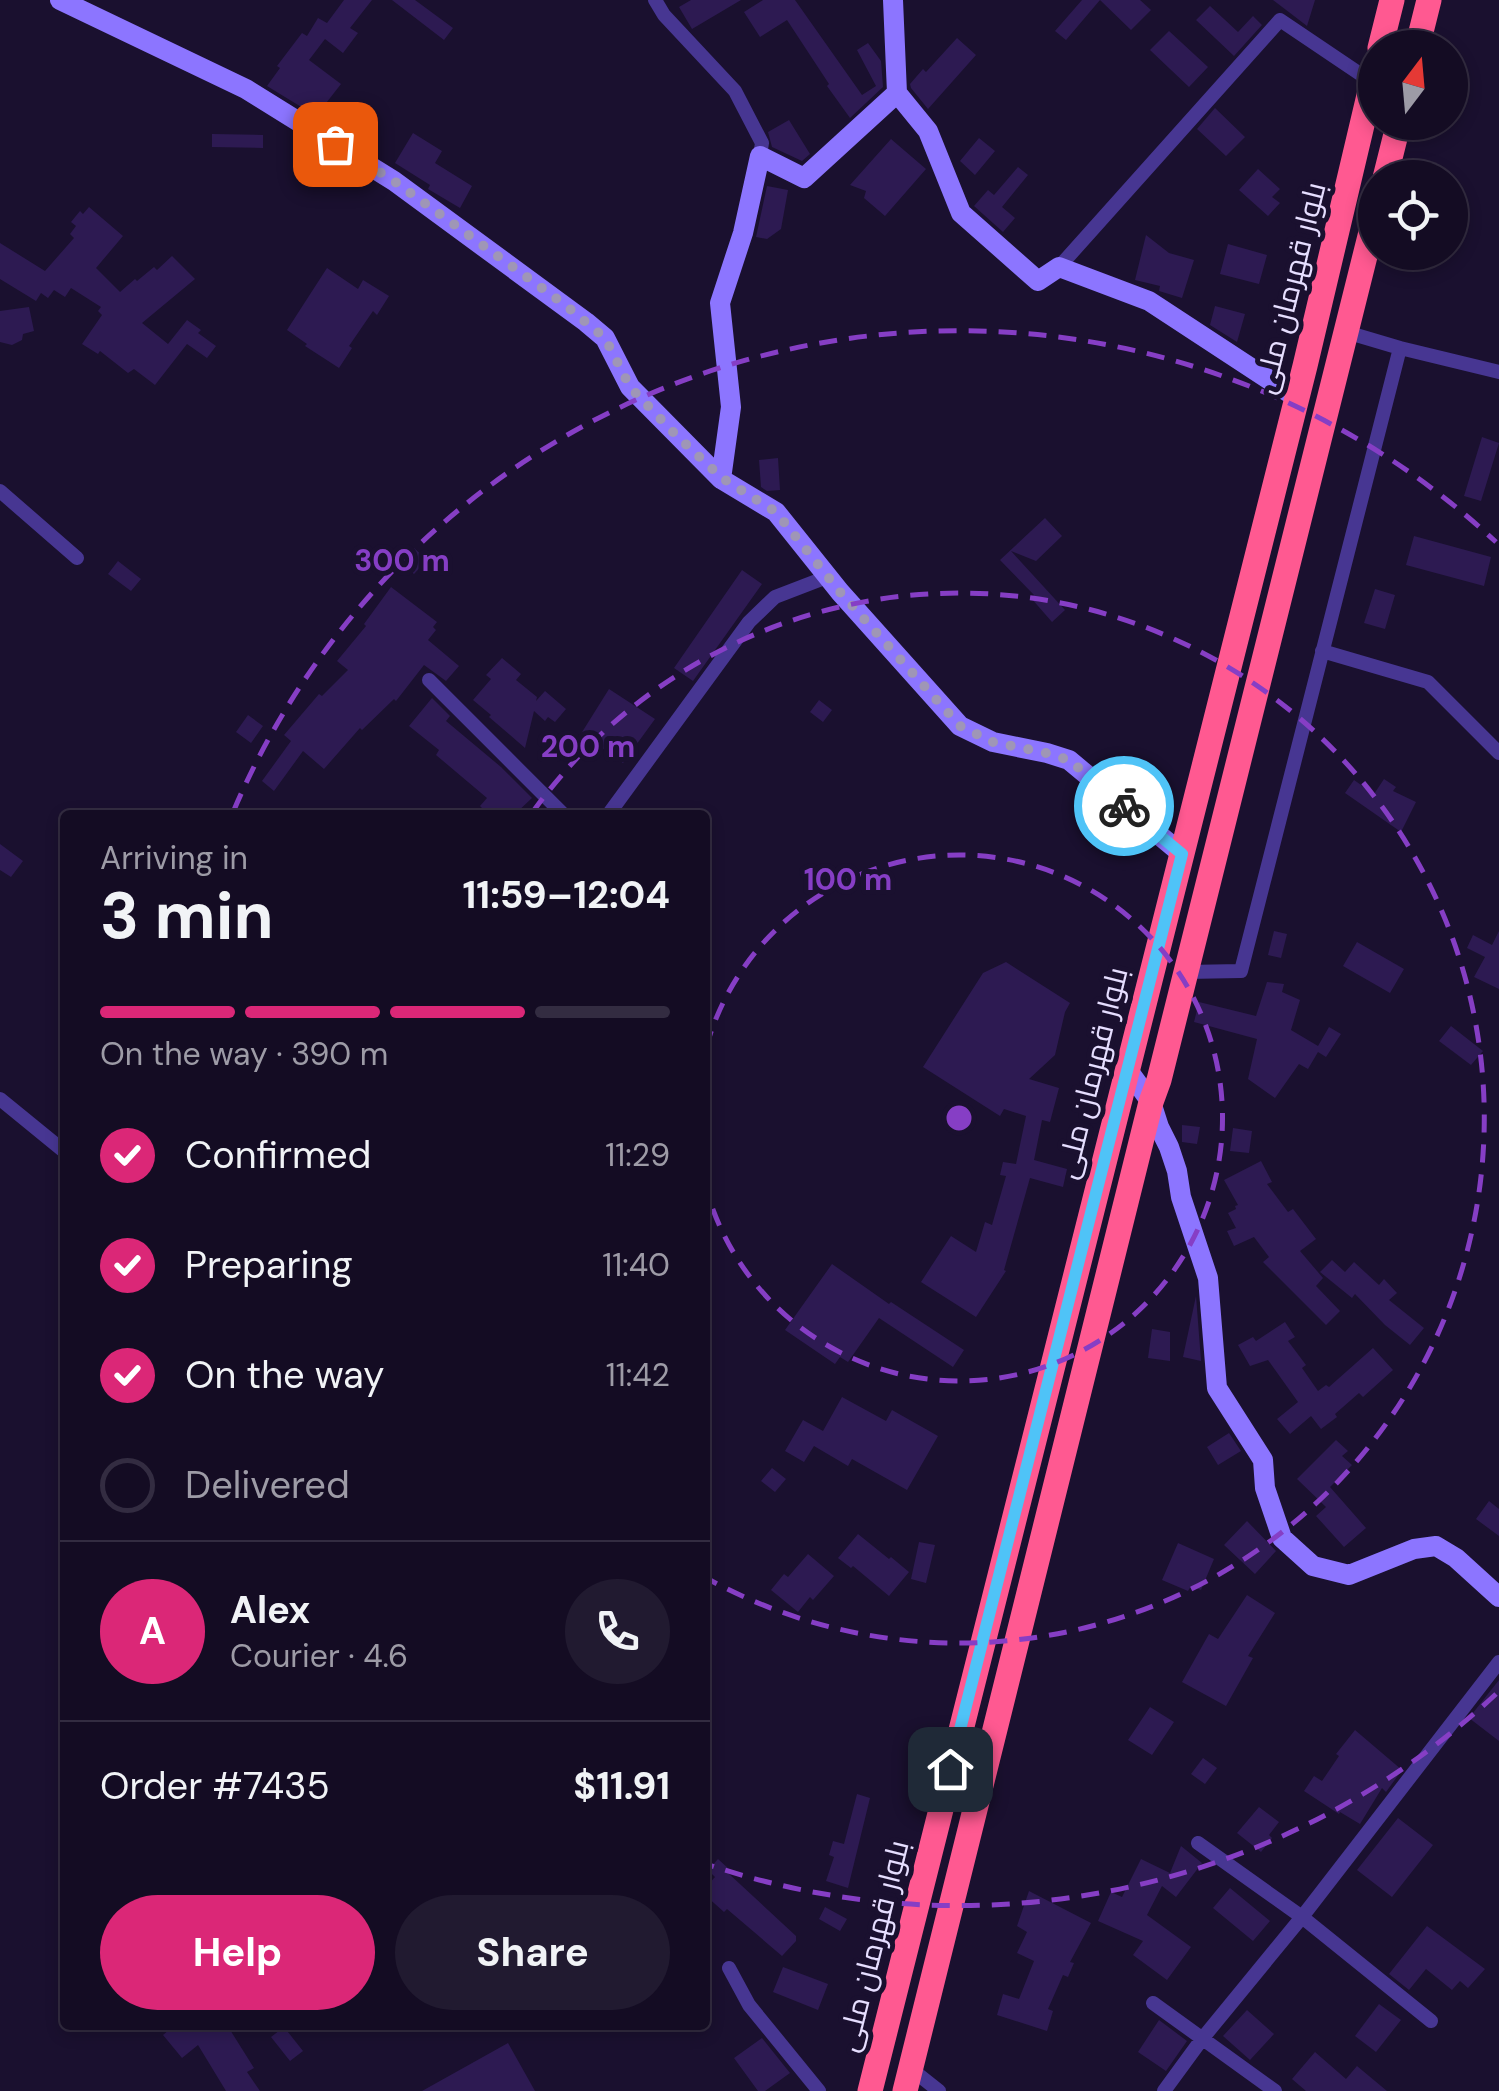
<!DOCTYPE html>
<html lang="en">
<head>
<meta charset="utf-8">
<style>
  body { margin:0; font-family:"DM Sans",Cairo,sans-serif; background:#211a30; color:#f1f3f6; height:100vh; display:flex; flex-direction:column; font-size:38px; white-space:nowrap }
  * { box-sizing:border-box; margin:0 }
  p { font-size:32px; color:#9d9ba6 }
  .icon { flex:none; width:55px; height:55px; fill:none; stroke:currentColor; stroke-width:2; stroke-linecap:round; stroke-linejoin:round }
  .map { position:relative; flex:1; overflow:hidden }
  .panel { position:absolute; left:60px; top:810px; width:650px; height:1220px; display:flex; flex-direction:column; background:#140c23; border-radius:10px; box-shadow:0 5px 15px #0003,0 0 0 2px #332c41 }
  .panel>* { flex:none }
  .needle { width:65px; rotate:16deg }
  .buttons { position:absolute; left:1358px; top:30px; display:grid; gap:20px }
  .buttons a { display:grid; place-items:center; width:110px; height:110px; border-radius:50%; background:#140c23; box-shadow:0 5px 15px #0003,0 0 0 2px #332c41; font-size:50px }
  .pin { position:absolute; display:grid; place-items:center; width:85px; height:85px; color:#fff; margin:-42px; border-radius:20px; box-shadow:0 5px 15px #0006 }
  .courier { position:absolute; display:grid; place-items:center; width:100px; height:100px; margin:-50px; border:8px solid #4fc3f7; border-radius:50%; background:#fff; color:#222; box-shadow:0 2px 12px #0007 }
  .head em { font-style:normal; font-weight:700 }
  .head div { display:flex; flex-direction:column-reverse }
  .head { display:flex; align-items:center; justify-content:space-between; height:170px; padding:0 40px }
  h1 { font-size:65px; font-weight:700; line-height:75px }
  .bar { display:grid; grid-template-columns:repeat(4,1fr); gap:15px 10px; align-content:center; height:120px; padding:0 40px }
  .bar i { height:12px; border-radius:8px; background:#332c41 }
  .bar .on { background:#db2777 }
  .bar p { grid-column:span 4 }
  .line { display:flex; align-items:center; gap:25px; padding:0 40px; border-top:2px solid #332c41 }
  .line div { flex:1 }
  .round { display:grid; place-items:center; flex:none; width:105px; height:105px; border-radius:52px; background:#211a30 }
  ol { padding:0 40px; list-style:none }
  li { display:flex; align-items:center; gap:30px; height:110px }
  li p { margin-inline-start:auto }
  li .icon { padding:10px; border-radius:50%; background:#db2777; color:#fff; stroke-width:4 }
  li:last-child { color:#9d9ba6 }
  li i { width:55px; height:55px; border:5px solid #332c41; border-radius:50% }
  .cta { display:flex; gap:20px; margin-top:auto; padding:20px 40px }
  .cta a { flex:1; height:115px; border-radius:60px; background:#db2777; color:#fff; font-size:40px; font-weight:700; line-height:115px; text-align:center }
  .cta a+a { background:#211a30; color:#f1f3f6 }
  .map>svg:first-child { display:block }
  .building { fill:#2d1a52 }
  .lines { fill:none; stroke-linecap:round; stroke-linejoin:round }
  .street { stroke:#473692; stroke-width:14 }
  .secondary { stroke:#8c75ff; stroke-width:20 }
  .highway { stroke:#ff5991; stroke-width:25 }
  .done { stroke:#9f96b6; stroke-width:10; stroke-dasharray:0 18 }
  .route { stroke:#4fc3f7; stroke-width:12 }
  .ring { fill:none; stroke:#863ec5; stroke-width:5; stroke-dasharray:18 12 }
  .labels { text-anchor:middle; stroke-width:10; stroke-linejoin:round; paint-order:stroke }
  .street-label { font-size:30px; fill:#e6deff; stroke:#1a102f }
  .centre { fill:#863ec5; stroke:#1a102f; stroke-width:5 }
  .ring-label { font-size:30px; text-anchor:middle; font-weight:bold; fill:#863ec5; stroke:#1a102f; stroke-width:10; stroke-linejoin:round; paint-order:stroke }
</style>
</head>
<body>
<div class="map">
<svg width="1499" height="2091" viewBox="0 0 1499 2091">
  <rect width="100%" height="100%" fill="#1a102f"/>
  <path class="building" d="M344,0h28l-22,28 8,5 -15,20 -18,-14 -16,21 32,24 -25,32 -49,-30 13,-18 -3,-2 25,-33 5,3 11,-18 9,5z
    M392,0h23l38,28 -9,12z
    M691,0h50l-49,29 -13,-22z
    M763,0h32l67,95 14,-9 -19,-36 11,-7 13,18 2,26 -33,31 -23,-32 2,-2 -42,-64 -27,17 -16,-25z
    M1082,0h58l11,10 -20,20 -31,-30 -34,40 -11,-9z
    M1273,0h42l-8,26 -13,-10z
    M1210,6l28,26 15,-16 9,9 -28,31 -38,-36z
    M1169,31l39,36 -19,20 -39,-37z
    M957,38l19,17 -48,54 -17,-21 -1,-4 13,-15 3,3z
    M1215,108l30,29 -19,19 -29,-27z
    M789,120l21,34 -8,7 -30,-14 -4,-15z
    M413,133l29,18 -7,12 37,23 -12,22 -32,-19 2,-4 -35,-22z
    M212,134l51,1v13l-51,-1z
    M979,138l16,13 -20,24 -15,-14z
    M891,139l35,30 -41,47 -21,-18 2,-7 -16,-6z
    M1018,167l10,8 -26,32 13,11 -12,14 -29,-26 14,-16 6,5z
    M1258,169l22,20 -8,8 8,6 -12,13 -29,-26z
    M767,186l21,4 -7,39 -14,10 -11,-2z
    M89,207l34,29 -27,32 24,24 15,-13 2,2 17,-14 3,3 15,-14 23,23 -53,44 26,21 19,-24 14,10 -3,3 18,13 -9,12 -20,-14 -32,41 -21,-16 -6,4 -28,-22 -2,3 -16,-10 20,-29 -4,-4 3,-4 -30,-19 -6,9 -11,-7 -6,8 -7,-5 -5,8 -36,-22v-36l45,28 29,-33 -4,-4 6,-8 -5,-4 9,-11 3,3z
    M1146,235l23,18 25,7 -12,38 -23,-7 1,-5 -25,-6z
    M1228,244l39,11 -8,29 -39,-10z
    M327,268l31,21 5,-9 26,16 -12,19 -4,-4 -24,35 3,2 -13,20 -34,-22 2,-2 -20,-14z
    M1215,306l30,8 -8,28 -27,-17z
    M29,307l5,24 -11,3 -1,6 -10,5 -12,-3v-31z
    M1482,437l17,6 -18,58 -17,-5z
    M778,458l2,32 -13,1 -6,-4 -2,-27z
    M1045,518l17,18 -26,25 -25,-10 54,59 -13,12 -21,-24 3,-3 -34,-35z
    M1414,536l77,21 -7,29 -78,-21z
    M414,548l13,12 -13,14 -13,-11z
    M118,561l23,18 -10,12 -23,-17z
    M742,570l20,14 -69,97 -19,-13z
    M391,587l46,35 -4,5 3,3 -8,10 31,26 -13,15 -22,-16 -28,36 -2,-2 -32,31 -2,-2 -36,41 -21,-18 -29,40 -12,-10 29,-40 -7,-6 35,-41 3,2 26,-26 -11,-9 29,-35 -2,-2z
    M1375,589l20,6 -10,34 -21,-6z
    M502,658l19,16 -5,6 21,17 -1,4 9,-10 21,18 -11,13 -7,-5 -3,4 -11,-10 -9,37 -36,-31 2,-2 -18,-15 18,-21 -5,-4z
    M609,689l46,30 -32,44 -22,-16 -3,2 -19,-12z
    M432,698l18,18 -4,5 55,46 31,31 -18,17h-25l-9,-9 7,-8 -51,-43 3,-5 -30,-24z
    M819,700l13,10 -9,12 -13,-10z
    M248,715l15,11 -12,17 -15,-11z
    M1384,779l12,8 -3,4 23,11 -15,30 -56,-39 9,-13 20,14z
    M1101,823l16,3 -4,22 -16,-3z
    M0,844l23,17 -12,16 -11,-7z
    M1274,931l13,3 -6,24 -13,-3z
    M1499,931v58l-25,-12 11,-20 -18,-9 6,-13 19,10z
    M1357,942l47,27 -14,24 -47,-27z
    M1006,962l64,41 -5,9 -10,43 -26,24 30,9 -9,34 -8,-2 -8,40 33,9 -4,18 -33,-9 -26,92 2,1 -30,46 -55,-35 30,-46 25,16 9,-30 7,3 14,-49 -6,-1 3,-13 13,2 10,-48 -22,-7 -4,7 -77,-49 60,-94z
    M1267,982l17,2 -2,8 18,8 -9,30 27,16 11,-19 12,7 -15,23 -8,-5 -10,17 -9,-5 -24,34 -27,-19 9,-40 -63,-17 5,-20 57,14z
    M1451,1026l32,25 -12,14 -32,-24z
    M1182,1125l18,2 -3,17 -15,-2z
    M1233,1128l19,3 -3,22 -19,-2z
    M1261,1161l11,21 -5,2 21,28 5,-3 23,30 -16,12 23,27 -7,8 24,25 -14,14 -63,-63 6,-5 -15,-20 -20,9 -7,-15 9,-3 -8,-15 8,-4 -1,-3 3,-1 -14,-25z
    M1332,1260l13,12 9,-10 25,23 5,-6 13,14 -8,7 35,28 -14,17 -25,-20 -30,-31 -3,4 -32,-26z
    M832,1264l57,40 2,-2 73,48 -11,17 -74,-49 -31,44 -8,-5 -5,7 -50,-34z
    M1196,1296l5,65 -18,-4z
    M1285,1322l10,15 -7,4 18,24 -4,3 16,23 8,-6 3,2 44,-39 20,22 -30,27 -4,-4 -24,21 2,3 -16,12 -10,-13 -21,18 -13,-15 21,-17 -30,-42 -18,6 -12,-21 15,-8 3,4z
    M1152,1329l18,3v29l-22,-3z
    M842,1397l44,24 6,-11 46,26 -31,54 -55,-31 -4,7 -34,-20 -10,16 -19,-11 18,-31 20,11z
    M1229,1433l12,18 -23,14 -11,-18z
    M1336,1440l12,11 -6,5 10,9 -22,22 36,41 -22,19 -28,-31 10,-9 -29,-28z
    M772,1468l14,11 -11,13 -14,-11z
    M1489,1501l10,8v27l-23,-17z
    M1247,1521l29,30 -21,23 -31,-29z
    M858,1534l31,25 2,-2 18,15 -20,24 -36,-30 -2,2 -13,-10z
    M919,1542l16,3 -9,38 -15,-4z
    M1178,1543l36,16 -13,31 -10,-4 -3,5 -26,-11z
    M808,1554l26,22 -21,24 -3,-3 -12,15 -27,-22 13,-16 4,3z
    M1247,1595l28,18 -27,43 5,2 -27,48 -44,-24 27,-48 9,5z
    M1499,1680v61l-30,-23z
    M1150,1707l24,15 -22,33 -24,-15z
    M1355,1730l47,40 -16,22 -4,-4 -22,36 -20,-12 -1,2 -35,-23 10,-15 8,5 17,-25 -3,-2z
    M1203,1758l14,10 -12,16 -14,-10z
    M857,1794l13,4 -22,90 -22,-7 8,-24 -5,-2 4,-14 11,3z
    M1259,1807l20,15 -10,13 3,3 -11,14 -24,-19z
    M1398,1818l35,27 -41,52 -35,-27z
    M1181,1846l21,17 -26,34 -14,-11 -15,29 44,32 -24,33 -34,-25 10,-14 -45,-20 13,-29 11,5 19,-38 29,14z
    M718,1859l12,11 -2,3 68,63v5l-14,15 -55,-47 -3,3 -19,-17v-7l10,-11 -7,-7z
    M1230,1888l40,33 -17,20 -40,-33z
    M1029,1891l62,32 -21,39 4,1 -6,14 -5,-2 -15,34 5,2 -6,20 -50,-16 6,-21 16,5 15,-38 -17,-8 10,-21 -10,-6z
    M825,1907l22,12 -7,12 -21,-12z
    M1427,1926l58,43 -17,19 -8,-7 -8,9 -26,-21 -17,21 -20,-16z
    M783,1967l45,17 -10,26 -45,-18z
    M1379,2004l22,16 -25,32 -21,-16z
    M1247,2010l27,24 -24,26 -27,-24z
    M1159,2020l28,21 -21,30 -28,-19z
    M175,2025h52l27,43 -7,4 13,19h-34l-28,-46 -16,13 -19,-23z
    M284,2027l19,24 -13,10 -19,-24z
    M762,2038l28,35 -25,18h-7l-24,-33z
    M508,2043l27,48h-113z
    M1315,2052l31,27 11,-13 30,25h-81l-14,-12z"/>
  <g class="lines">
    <path class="street" d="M655,0l9,15 71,76 27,52 -2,13
      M1059,267l221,-247 92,62
      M1400,348l99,24
      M0,491l77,67
      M1322,651l106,31 71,71
      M429,680l135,135
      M608,815l141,-193 26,-25 52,-20
      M1186,972l55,-1 159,-623 -54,-16
      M0,1099l65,53
      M1198,1843l104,74 129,104
      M729,1968l20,37 70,86
      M1153,2003l122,88
      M910,2068l29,23
      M1164,2091l38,-52 100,-122 197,-255"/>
    <path class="secondary" d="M60,0l186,89 148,92 192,141 19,16 25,49 91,92 55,33 64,80 120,134 33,16 54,11 22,7 113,94
      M893,0l4,93 31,38 33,82 77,68 21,-14 90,34 148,97
      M721,479l10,-72 -11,-104 23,-70 17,-77 44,22 93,-85
      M1127,1069l24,33 8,25 10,20 8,24 4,26 27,81 9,110 46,72 2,28 17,50 31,28 36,9 65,-26 22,-3 20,12 43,39"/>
    <path class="highway" d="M1380,48l12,-48
      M1417,48l12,-48
      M1385,178l14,-56
      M870,2091l435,-1725 70,-296
      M905,2091l246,-989 8,-22 216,-864"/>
  </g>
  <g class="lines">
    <path class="done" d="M335,144l59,37 170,123 41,34 25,49 46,48 46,43 54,34 64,80 120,134 33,16 53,11 23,7 55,46"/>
    <path class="route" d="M950,1769l232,-915 -58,-48"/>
  </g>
  <g class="ring">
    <path d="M706 1048A263 263 0 1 1 706 1188"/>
    <path d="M532 813A525 525 0 1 1 708 1579"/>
    <path d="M1496 1694A788 788 0 0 1 709 1865M234 810A788 788 0 0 1 1496 542"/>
  </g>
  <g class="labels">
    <g class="street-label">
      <text transform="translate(1290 288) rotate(-76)" y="10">بلوار قهرمان ملی</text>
      <text transform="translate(1092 1073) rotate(-76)" y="10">بلوار قهرمان ملی</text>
      <text transform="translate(873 1946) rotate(-76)" y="10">بلوار قهرمان ملی</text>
    </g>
  </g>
  <circle cx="959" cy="1118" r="15" class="centre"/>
  <g class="ring-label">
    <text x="402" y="571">300 m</text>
    <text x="588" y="757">200 m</text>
    <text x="848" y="890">100 m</text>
  </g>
</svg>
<div class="buttons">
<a><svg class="needle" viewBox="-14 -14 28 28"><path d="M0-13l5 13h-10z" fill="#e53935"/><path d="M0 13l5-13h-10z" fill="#9d9ba6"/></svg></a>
<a><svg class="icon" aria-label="locate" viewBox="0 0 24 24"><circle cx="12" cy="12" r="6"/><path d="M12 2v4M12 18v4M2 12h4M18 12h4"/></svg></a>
</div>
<div class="pin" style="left:335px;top:144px;background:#ea580c"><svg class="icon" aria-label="bag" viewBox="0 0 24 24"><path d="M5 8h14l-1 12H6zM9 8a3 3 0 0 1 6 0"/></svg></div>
<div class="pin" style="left:950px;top:1769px;background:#1f2937"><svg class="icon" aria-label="home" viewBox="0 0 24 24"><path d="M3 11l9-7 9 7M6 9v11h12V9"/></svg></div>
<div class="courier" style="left:1124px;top:806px"><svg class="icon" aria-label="bike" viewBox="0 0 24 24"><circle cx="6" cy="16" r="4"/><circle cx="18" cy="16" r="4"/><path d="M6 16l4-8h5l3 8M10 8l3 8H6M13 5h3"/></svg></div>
<section class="panel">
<div class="head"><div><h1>3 min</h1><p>Arriving in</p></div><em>11:59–12:04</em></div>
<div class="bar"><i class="on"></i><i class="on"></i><i class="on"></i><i></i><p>On the way · 390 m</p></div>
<ol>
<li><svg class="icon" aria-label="check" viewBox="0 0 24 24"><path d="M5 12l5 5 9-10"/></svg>Confirmed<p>11:29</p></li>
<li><svg class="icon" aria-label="check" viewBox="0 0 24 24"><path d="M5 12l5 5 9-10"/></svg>Preparing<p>11:40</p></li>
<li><svg class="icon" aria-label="check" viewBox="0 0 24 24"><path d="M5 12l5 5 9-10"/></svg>On the way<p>11:42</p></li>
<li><i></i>Delivered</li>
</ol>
<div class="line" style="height:180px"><b class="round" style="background:#db2777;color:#fff">A</b><div><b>Alex</b><p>Courier · 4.6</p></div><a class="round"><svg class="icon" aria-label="phone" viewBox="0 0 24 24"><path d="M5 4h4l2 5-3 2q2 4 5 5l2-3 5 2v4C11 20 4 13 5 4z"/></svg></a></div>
<div class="line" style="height:130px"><div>Order #7435</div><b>$11.91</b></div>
<div class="cta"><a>Help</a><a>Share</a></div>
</section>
</div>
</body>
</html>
